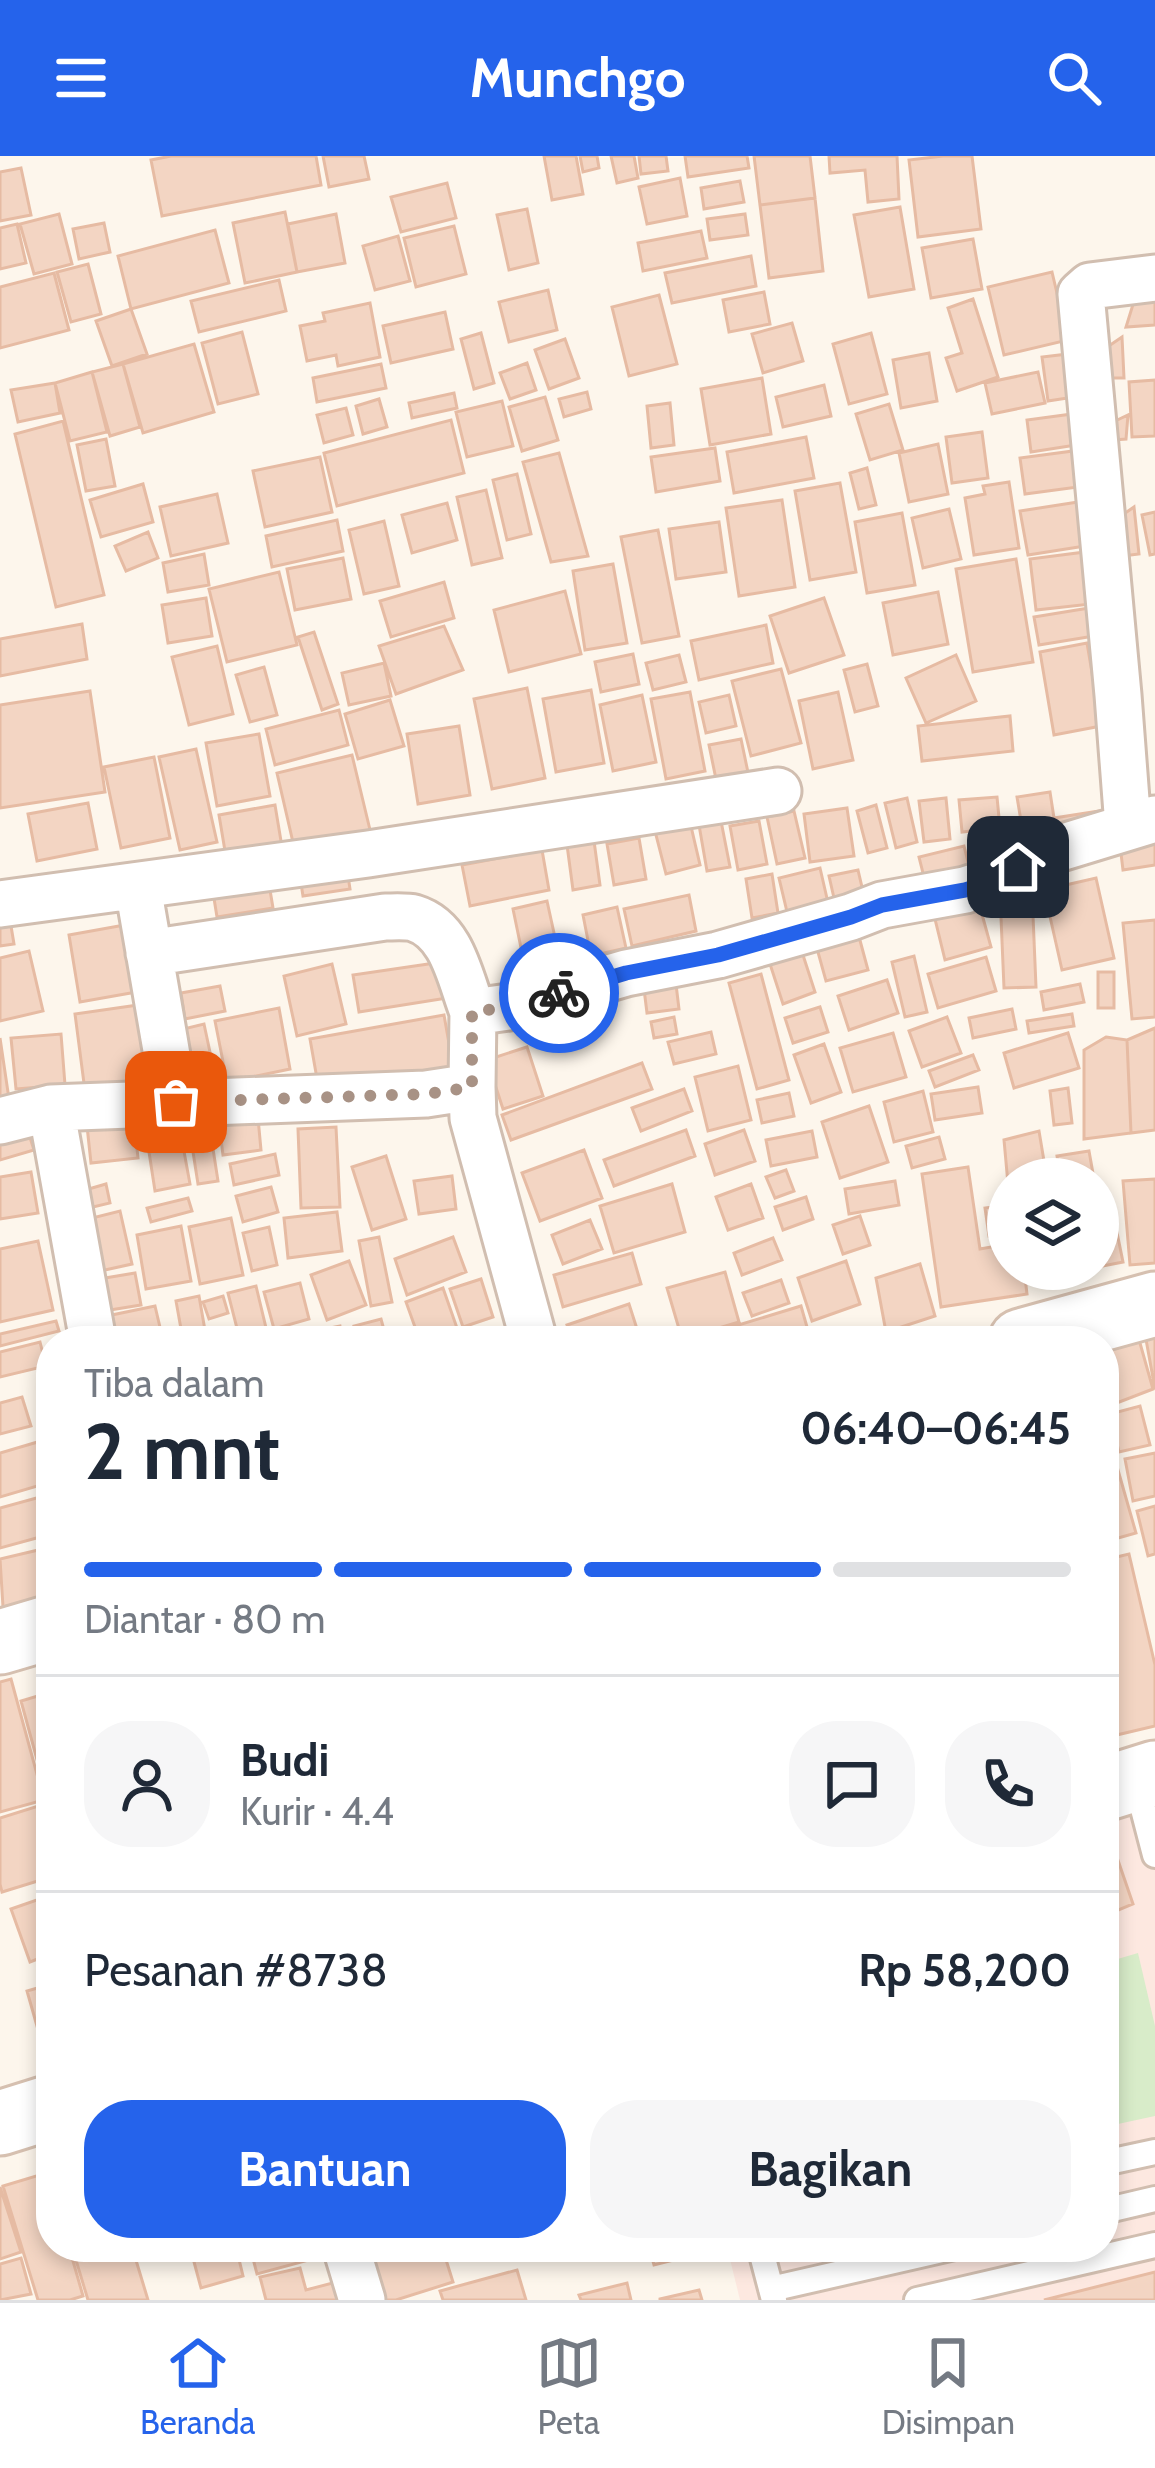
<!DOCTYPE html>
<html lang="id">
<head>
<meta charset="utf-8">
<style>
  body { margin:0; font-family:Cabin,sans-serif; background:#f6f6f7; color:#1f2937; height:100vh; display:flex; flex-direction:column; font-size:45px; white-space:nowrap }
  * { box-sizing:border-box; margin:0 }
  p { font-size:39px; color:#747a83 }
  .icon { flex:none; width:66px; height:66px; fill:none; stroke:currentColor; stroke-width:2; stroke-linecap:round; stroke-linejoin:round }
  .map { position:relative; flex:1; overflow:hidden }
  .side { position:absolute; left:36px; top:1170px; width:1083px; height:936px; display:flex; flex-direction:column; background:#fff; border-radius:48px; box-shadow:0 6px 18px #0003 }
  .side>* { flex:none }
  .controls { position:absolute; left:987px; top:1002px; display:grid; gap:24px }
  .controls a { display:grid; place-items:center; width:132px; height:132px; border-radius:50%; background:#fff; box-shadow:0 6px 18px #0003; font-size:60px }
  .pin { position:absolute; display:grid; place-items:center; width:102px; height:102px; color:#fff; margin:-51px; border-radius:24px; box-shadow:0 6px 18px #0006 }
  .courier { position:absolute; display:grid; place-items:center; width:120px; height:120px; margin:-60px; border:9px solid #2563eb; border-radius:50%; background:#fff; color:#222; box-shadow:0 3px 15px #0007 }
  .overview em { font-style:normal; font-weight:700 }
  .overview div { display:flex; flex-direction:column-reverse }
  .overview { display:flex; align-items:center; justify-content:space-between; height:204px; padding:0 48px }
  h1 { font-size:78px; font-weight:700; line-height:90px }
  .bar { display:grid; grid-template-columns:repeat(4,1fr); gap:18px 12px; align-content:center; height:144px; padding:0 48px }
  .bar i { height:15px; border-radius:9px; background:#e0e1e3 }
  .bar .on { background:#2563eb }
  .bar p { grid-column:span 4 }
  .line { display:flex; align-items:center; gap:30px; padding:0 48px; border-top:3px solid #e0e1e3 }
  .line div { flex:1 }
  .round { display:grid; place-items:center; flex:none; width:126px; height:126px; border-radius:48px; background:#f6f6f7 }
  .cta { display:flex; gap:24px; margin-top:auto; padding:24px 48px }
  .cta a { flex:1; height:138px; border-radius:48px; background:#2563eb; color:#fff; font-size:48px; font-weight:700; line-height:138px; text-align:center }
  .cta a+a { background:#f6f6f7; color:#1f2937 }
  header { display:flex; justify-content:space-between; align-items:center; height:156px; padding:0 48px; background:#2563eb; color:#fff; font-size:54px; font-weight:700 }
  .tabs { display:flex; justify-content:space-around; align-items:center; height:168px; border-top:3px solid #e0e1e3; background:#fff; font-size:33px; color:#747a83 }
  .tabs a { display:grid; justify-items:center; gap:6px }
  .tabs .on { color:#2563eb }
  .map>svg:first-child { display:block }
  .commercial { fill:#fde8e0 }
  .green { fill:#d8ecc9 }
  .building { fill:#f3d5c3; stroke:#e6bba3; stroke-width:3 }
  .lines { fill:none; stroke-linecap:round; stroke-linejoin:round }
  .lane-casing { stroke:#d1beb0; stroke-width:30 }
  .street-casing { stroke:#d1beb0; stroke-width:51 }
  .secondary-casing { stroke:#d6c0b0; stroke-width:69 }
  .lane { stroke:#fff; stroke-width:24 }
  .street { stroke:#fff; stroke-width:45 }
  .secondary { stroke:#fff; stroke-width:63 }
  .done { stroke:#a89285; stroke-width:12; stroke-dasharray:0 21.6 }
  .route { stroke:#2563eb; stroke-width:15 }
</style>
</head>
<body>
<header><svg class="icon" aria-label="menu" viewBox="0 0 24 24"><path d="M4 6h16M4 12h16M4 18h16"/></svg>Munchgo<svg class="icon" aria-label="search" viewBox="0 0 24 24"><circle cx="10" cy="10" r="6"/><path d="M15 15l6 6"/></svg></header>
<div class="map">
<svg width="1155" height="2144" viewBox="0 0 1155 2144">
  <rect width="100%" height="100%" fill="#fdf6ec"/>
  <path class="commercial" d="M1155,1646v498h-415l-13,-53h377v-296l13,-5 -13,-51v-79z"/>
  <path class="green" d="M1138,1797l17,73v90l-51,11v-164z"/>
  <path class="building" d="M171,0h145l5,29 -159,31 -11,-56z
    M323,0h41l5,23 -40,8z
    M544,0h32l7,38 -31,6z
    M580,0h17l2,12 -16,4z
    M611,0h23l4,22 -21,5z
    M639,0h27l2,15 -27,3z
    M685,0h62l2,12 -61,9z
    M754,0h56l5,42 -55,7z
    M829,0h68l2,43 -31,3 -3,-32 -35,3z
    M943,0h29l9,73 -63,8 -9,-77z
    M21,12l10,47 -31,6v-49z
    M680,22l7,38 -40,8 -8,-37z
    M740,25l4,21 -40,7 -3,-21z
    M447,27l9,35 -55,14 -10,-35z
    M815,42l8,73 -54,7 -9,-73z
    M900,51l14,82 -45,8 -15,-82z
    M527,53l11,54 -29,7 -12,-55z
    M285,56l12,60 -52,11 -12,-60z
    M59,58l13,50 -38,10 -14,-50z
    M336,58l9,49 -48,9 -9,-48z
    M745,58l3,21 -38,5 -3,-21z
    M104,67l6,29 -31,7 -6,-30z
    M17,68l9,39 -26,6v-41z
    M454,70l12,48 -50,13 -12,-49z
    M215,74l14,53 -98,26 -13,-53z
    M701,75l6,27 -64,13 -5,-28z
    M398,80l12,45 -35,9 -12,-44z
    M973,83l9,50 -51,9 -9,-50z
    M751,100l5,30 -84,17 -7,-30z
    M88,108l13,50 -30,8 -14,-50z
    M1052,116l16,68 -64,15 -16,-68z
    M54,117l15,57 -69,18v-61z
    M279,124l7,31 -87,21 -8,-31z
    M548,134l9,40 -48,12 -10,-40z
    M764,136l6,32 -41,8 -6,-32z
    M659,139l18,69 -48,12 -17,-69z
    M1135,142h20v27l-29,2z
    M973,143l25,78 -41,14 -11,-33 16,-5 -14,-45z
    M370,147l10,54 -42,9 -2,-11 -29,6 -7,-35 25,-5 -2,-8z
    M131,153l16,45 -35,12 -16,-45z
    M445,156l8,37 -62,14 -8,-37z
    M792,167l11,38 -40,12 -11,-39z
    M242,176l16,62 -40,10 -16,-61z
    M481,177l13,50 -20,6 -13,-50z
    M871,177l16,61 -38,10 -16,-60z
    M1122,181l2,41h-23l-1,-26z
    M565,183l14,39 -30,11 -14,-39z
    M194,188l20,68 -71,21 -20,-69z
    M929,197l8,48 -36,7 -8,-48z
    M1068,198l6,43 -26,4 -6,-44z
    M527,207l9,27 -26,9 -10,-26z
    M123,208l17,63 -30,9 -18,-64z
    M381,208l5,24 -69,14 -4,-24z
    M92,216l15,60 -37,9 -15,-58z
    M1038,216l7,31 -53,11 -7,-31z
    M762,222l9,56 -61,11 -9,-56z
    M1155,224v56l-23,1 -3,-55z
    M55,227l5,30 -42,9 -7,-32z
    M824,229l7,31 -48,11 -7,-30z
    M587,236l4,17 -27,8 -5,-18z
    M454,237l3,15 -45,10 -3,-15z
    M545,241l13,43 -36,11 -13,-44z
    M379,243l8,28 -24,7 -7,-28z
    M502,245l11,45 -46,11 -11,-45z
    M670,247l4,42 -23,3 -4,-42z
    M889,248l14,46 -33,10 -14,-46z
    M346,252l7,27 -29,8 -7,-28z
    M1072,258l4,31 -45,7 -4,-32z
    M1128,259l-2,24 -12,1 -3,-17z
    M451,264l13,53 -127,33 -13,-53z
    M63,265l41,174 -48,12 -41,-173z
    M982,276l6,46 -36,5 -6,-46z
    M806,281l8,41 -80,15 -7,-41z
    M106,283l9,47 -29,5 -9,-46z
    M938,288l10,50 -39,8 -10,-49z
    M715,292l5,33 -64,11 -5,-35z
    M1073,295l5,36 -53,7 -5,-36z
    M559,297l29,103 -37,6 -28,-100z
    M320,301l12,55 -67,15 -12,-56z
    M867,312l9,37 -17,4 -9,-36z
    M517,318l14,60 -24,6 -14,-60z
    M1009,326l10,66 -45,7 -9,-57 20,-4 -2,-8z
    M840,327l16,89 -46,8 -15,-89z
    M143,328l10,38 -52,15 -11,-37z
    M486,334l16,68 -30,7 -15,-68z
    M217,338l11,49 -57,13 -11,-49z
    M782,344l13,87 -56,9 -13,-88z
    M1078,346l7,44 -57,9 -8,-44z
    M447,347l10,37 -45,13 -10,-38z
    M1134,351l5,47 -17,2 -7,-36z
    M949,353l12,50 -38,9 -11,-50z
    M1155,356v42l-5,1 -8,-40z
    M902,357l13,72 -48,8 -12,-71z
    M337,364l6,31 -71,16 -6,-31z
    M384,365l15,65 -35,8 -15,-64z
    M719,366l7,50 -50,7 -7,-50z
    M658,374l21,106 -37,7 -21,-106z
    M148,376l10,26 -32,13 -11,-25z
    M1085,396l6,52 -55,6 -6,-51z
    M204,398l5,31 -41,7 -5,-29z
    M343,402l8,41 -56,11 -8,-41z
    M1016,403l17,103 -60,10 -17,-103z
    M613,408l14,79 -42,7 -12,-79z
    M279,416l18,73 -70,17 -18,-73z
    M444,426l10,36 -63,19 -11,-36z
    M565,435l16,63 -72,18 -15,-62z
    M938,436l10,52 -55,11 -10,-52z
    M206,442l6,38 -44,7 -6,-38z
    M824,442l20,57 -55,18 -19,-57z
    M1089,452l5,28 -55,9 -5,-28z
    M82,468l5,35 -87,17v-37z
    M766,469l7,38 -74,17 -8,-39z
    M444,470l19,44 -67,24 -17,-48z
    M314,476l24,72 -16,6 -24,-73z
    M1087,487l14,83 -47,9 -14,-83z
    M217,490l16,68 -44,11 -17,-68z
    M633,498l6,30 -38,8 -6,-30z
    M679,499l7,27 -33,8 -7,-27z
    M956,499l20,46 -50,22 -20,-45z
    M384,507l7,33 -42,9 -7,-32z
    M867,508l11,42 -23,6 -11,-42z
    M264,511l13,48 -27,7 -14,-47z
    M781,513l20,74 -50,13 -19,-75z
    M527,532l18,90 -53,11 -18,-90z
    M591,534l13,73 -48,9 -13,-73z
    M90,535l15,101 -105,16v-103z
    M690,536l15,79 -39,8 -15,-80z
    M838,536l15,68 -40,9 -14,-68z
    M642,539l14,67 -43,9 -13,-66z
    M729,539l7,31 -30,7 -7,-31z
    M390,544l14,46 -46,13 -13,-45z
    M339,554l9,35 -73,20 -9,-36z
    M1010,560l3,35 -91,10 -4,-35z
    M459,570l11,69 -52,9 -11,-70z
    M259,578l11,62 -53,10 -11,-63z
    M741,583l9,43 -32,7 -9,-44z
    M196,593l21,93 -37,8 -21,-93z
    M352,599l19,79 -76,17 -18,-78z
    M154,601l16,81 -49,10 -17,-81z
    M1050,636l4,26 45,-7 2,15 -77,13 -7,-42z
    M997,641l3,31 -38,4 -3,-32z
    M907,642l10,44 -21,6 -11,-45z
    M946,642l4,41 -26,3 -5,-41z
    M88,647l9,46 -60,12 -9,-47z
    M275,649l8,48 -56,10 -8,-48z
    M876,649l11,43 -19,5 -11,-42z
    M847,652l7,48 -44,6 -6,-48z
    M794,655l11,47 -28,6 -10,-47z
    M721,665l9,46 -23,4 -8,-46z
    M759,665l8,43 -29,6 -8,-44z
    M690,666l10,43 -34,9 -11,-43z
    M1155,676v33l-32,5 -4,-33z
    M639,682l7,41 -32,6 -7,-41z
    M594,685l6,44 -27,5 -6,-45z
    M964,690l6,24 -45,11 -6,-24z
    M542,694l7,40 -79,16 -8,-41z
    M820,712l9,39 -41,9 -9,-38z
    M347,713l3,20 -47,7 -3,-19z
    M858,714l7,30 -29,7 -7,-31z
    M772,718l6,39 -26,5 -6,-39z
    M268,722l5,30 -56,9 -5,-31z
    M1096,722l18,80 -52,12 -18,-80z
    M1032,736l4,95 -32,1 -4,-94z
    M689,739l7,36 -64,15 -8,-37z
    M547,745l14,64 -35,7 -13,-63z
    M617,751l9,41 -35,8 -8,-41z
    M980,751l11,40 -46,13 -10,-41z
    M10,764l4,24 -14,2v-25z
    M1155,764v97l-23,2 -9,-96z
    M130,768l12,67 -62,11 -11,-67z
    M858,777l10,37 -42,11 -10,-36z
    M29,795l14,60 -43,10v-63z
    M802,796l13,40 -32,12 -13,-40z
    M914,800l13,56 -22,5 -13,-55z
    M986,801l10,34 -58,17 -10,-34z
    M442,806l5,36 -88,14 -6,-37z
    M332,808l14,60 -49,12 -13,-60z
    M1098,816h16v36h-16z
    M761,818l28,106 -32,9 -28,-106z
    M675,820l4,33 -32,4 -4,-32z
    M887,824l11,33 -49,17 -11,-34z
    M1080,828l4,18 -40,8 -3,-18z
    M220,830l5,25 -40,8 -4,-26z
    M145,848l10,78 -70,9 -10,-77z
    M820,851l8,25 -35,11 -8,-25z
    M279,852l11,61 -63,13 -12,-61z
    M1012,853l4,20 -43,9 -4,-20z
    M1072,858l2,12 -45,7 -2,-12z
    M444,859l9,51 -134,24 -9,-51z
    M674,861l3,17 -23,4 -3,-16z
    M947,861l14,36 -39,14 -13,-36z
    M204,868l13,61 -29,6 -13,-60z
    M1155,872v102l-24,3 -4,-93z
    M711,876l5,22 -42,10 -6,-22z
    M893,877l13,44 -53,15 -13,-44z
    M1068,877l11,35 -65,20 -10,-35z
    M61,878l4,51 -49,4 -5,-51z
    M1106,881l21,3 4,93 -47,6v-89z
    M0,882l9,61 -9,2z
    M824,888l17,48 -30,11 -17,-48z
    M527,891l16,49 -40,13 -16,-49z
    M973,899l6,15 -44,17 -6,-16z
    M642,907l10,26 -141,51 -9,-25z
    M738,910l13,54 -43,11 -13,-54z
    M978,931l4,26 -47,7 -4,-26z
    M1068,932l4,35 -18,2 -4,-34z
    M684,933l8,22 -51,20 -9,-23z
    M923,935l10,41 -39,10 -10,-40z
    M789,937l5,23 -32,7 -5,-23z
    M869,950l19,56 -48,16 -18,-56z
    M258,962l3,32 -38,5 -4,-32z
    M134,965l4,37 -47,5 -4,-37z
    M209,967l9,58 -20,3 -9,-58z
    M26,969l8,25 -34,10v-27z
    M336,971l4,80 -39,1 -3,-79z
    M686,974l9,26 -81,30 -10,-26z
    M744,974l11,31 -40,14 -10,-31z
    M812,975l5,26 -46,9 -5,-26z
    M1039,975l8,48h-39v5l-4,-44z
    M939,981l6,22 -33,9 -6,-22z
    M183,990l7,38 -35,7 -6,-39z
    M584,994l18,48 -62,23 -18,-48z
    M1089,995l5,28h-33l-4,-23z
    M275,998l4,21 -45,10 -4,-21z
    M386,1000l20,63 -34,11 -20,-63z
    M968,1011l12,82 28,-5v25h16l3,25 -86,13 -19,-133z
    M786,1014l8,21 -19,7 -9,-21z
    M31,1016l7,41 -38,6v-42z
    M452,1020l4,33 -37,5 -5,-33z
    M1155,1023v84l-25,2 -7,-84z
    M895,1025l4,24 -50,9 -4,-25z
    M106,1028l4,19 -21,5 -4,-18z
    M672,1028l13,48 -71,21 -14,-47z
    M751,1028l12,34 -35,12 -12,-33z
    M271,1031l7,25 -35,10 -7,-26z
    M806,1041l7,22 -30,11 -8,-23z
    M188,1042l4,13 -41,11 -4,-14z
    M1008,1049v27l-19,4 -4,-28z
    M1112,1052l11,54 -25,5v-56z
    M120,1055l12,53 -36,8 -12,-52z
    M337,1056l5,39 -54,7 -4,-40z
    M860,1060l10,29 -27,9 -10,-29z
    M231,1062l12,57 -43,9 -11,-57z
    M590,1064l12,29 -39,15 -11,-29z
    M181,1070l10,55 -45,8 -9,-54z
    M269,1071l8,38 -25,6 -9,-38z
    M379,1081l13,65 -21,4 -12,-65z
    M453,1081l13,35 -59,23 -12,-36z
    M773,1082l9,22 -40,15 -8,-22z
    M38,1085l15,69 -53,12v-73z
    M632,1097l9,31 -78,23 -9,-32z
    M349,1105l17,44 -39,15 -16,-45z
    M846,1105l14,43 -48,17 -14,-43z
    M920,1108l15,52 -49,16 -10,-54z
    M725,1116l14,50 -57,17 -15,-51z
    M135,1117l6,32 -31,5 -5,-32z
    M481,1123l12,38 -30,10 -13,-38z
    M781,1124l8,23 -37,13 -9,-23z
    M300,1127l9,36 -35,10 -10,-37z
    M256,1130l11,46 -27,8 -12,-47z
    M443,1132l14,40 -37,13 -14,-39z
    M199,1140l7,40 -23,4 -7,-39z
    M223,1140l5,17 -19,6 -6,-17z
    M629,1148l9,28 -27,9h-38l-6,-16z
    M155,1150l8,34 -51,1 -5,-25z
    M801,1150l10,35h-72l-4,-15z
    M381,1163l6,22h-29l-4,-15z
    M56,1165l3,10 -59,15v-12z
    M340,1170l3,15h-21l-2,-11z
    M732,1170l4,15h-56z
    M1136,1173l17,60 -44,17 -5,-18v-47z
    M1155,1176v57l-10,-55z
    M40,1186l6,24 -46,11v-25z
    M22,1241l9,29 -31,8v-31z
    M51,1241v41l-3,1 -9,-39z
    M1140,1250l10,39 -31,7 -9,-38z
    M1104,1265l32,112 -32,9z
    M41,1285l10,41 -51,15v-44z
    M1155,1297v43l-22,5 -8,-42z
    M51,1338v40l-51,14v-40z
    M1155,1350v48l-7,2 -11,-45z
    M51,1391v49l-48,11 -3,-48z
    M1129,1398l26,111v61l-51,12v-178z
    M11,1523l33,121 -44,12v-130z
    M51,1536v108h-3l-27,-99z
    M51,1646v75l-49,15 -2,-8v-66z
    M1110,1681l23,67 -29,12v-77z
    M51,1739v73h-2l-4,-12 -15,6 -19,-53z
    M51,1828v87l-1,1 -23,-81z
    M46,2017l5,15v59h18l14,49 -13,4h-32l-35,-114z
    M0,2031l21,65 -21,7z
    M72,2091h60l16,53h-60z
    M190,2091h46l7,29 -42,12z
    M250,2091h79l2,7 -74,20z
    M367,2091h75l11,35 -57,18h-12z
    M649,2091h30l3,11 -28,7z
    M21,2102l10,36 -31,6v-36z
    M300,2112l6,22 34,-9 4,19h-78l-6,-23z
    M517,2114l9,30h-83l-3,-9z
    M1155,2116v28h-111z
    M627,2127l4,17h-50l-2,-5z
    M699,2134l3,10h-42v-1z"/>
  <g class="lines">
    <defs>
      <path id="lane" d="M1136,1626l19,73
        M1104,2007l51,-11
        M1104,2055l51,-12
        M760,2091l14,53
        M771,2133l184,-42
        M917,2144l238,-55"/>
      <path id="street" d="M1128,670l-10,-131 -37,-401 9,-8 65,-8
        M138,731l37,215
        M0,748l368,-50 410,-63
        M149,797l236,-36c8,0 21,-1 29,1 39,12 46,61 59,94
        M472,931l1,-75 36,-5 117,-34 92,-18 133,-38 31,-12 83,-15 22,-7 73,-35 95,-29
        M51,952l42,233
        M0,965l51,-13 375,-14 46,-7 1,31 61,223
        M346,2091l16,53"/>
      <path id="secondary" d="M1021,1185l134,-37
        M0,1486l51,-15
        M1104,1633l51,-16
        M0,1967l51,-16"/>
    </defs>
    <use href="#lane" class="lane-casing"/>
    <use href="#street" class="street-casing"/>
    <use href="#secondary" class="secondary-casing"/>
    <use href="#lane" class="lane"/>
    <use href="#street" class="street"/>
    <use href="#secondary" class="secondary"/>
  </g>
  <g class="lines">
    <path class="done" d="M176,946l250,-8 46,-7v-75l37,-5 50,-14"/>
    <path class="route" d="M559,837l67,-20 92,-18 133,-38 31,-12 83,-15 23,-7 30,-16"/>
  </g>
</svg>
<div class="controls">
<a><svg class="icon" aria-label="layers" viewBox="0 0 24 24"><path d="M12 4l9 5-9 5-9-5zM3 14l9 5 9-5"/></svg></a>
</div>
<div class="pin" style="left:176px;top:946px;background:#ea580c"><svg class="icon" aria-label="bag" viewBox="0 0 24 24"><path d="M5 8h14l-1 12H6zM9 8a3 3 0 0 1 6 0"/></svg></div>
<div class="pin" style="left:1018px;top:711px;background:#1f2937"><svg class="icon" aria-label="home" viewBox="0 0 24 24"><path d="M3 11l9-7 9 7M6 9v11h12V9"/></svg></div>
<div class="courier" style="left:559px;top:837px"><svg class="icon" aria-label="bike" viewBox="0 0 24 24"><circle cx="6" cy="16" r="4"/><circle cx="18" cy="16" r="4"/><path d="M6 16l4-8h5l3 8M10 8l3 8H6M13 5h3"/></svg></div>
<section class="side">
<div class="overview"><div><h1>2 mnt</h1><p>Tiba dalam</p></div><em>06:40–06:45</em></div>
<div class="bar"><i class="on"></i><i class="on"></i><i class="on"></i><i></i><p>Diantar · 80 m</p></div>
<div class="line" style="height:216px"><a class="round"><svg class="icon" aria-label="person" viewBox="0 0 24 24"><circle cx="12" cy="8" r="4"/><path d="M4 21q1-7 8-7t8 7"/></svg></a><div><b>Budi</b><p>Kurir · 4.4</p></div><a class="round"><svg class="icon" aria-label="chat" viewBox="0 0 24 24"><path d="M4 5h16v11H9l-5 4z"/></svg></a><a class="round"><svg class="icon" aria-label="phone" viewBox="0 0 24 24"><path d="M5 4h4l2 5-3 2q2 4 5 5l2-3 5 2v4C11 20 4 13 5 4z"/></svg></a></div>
<div class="line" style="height:156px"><div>Pesanan #8738</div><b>Rp 58,200</b></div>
<div class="cta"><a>Bantuan</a><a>Bagikan</a></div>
</section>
</div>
<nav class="tabs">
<a class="on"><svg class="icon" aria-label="home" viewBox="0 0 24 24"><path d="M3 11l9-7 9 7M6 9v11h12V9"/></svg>Beranda</a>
<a><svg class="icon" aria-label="map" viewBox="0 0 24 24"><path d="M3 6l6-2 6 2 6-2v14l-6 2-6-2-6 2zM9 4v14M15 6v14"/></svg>Peta</a>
<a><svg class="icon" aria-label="saved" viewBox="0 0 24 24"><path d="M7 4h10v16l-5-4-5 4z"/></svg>Disimpan</a>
</nav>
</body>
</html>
